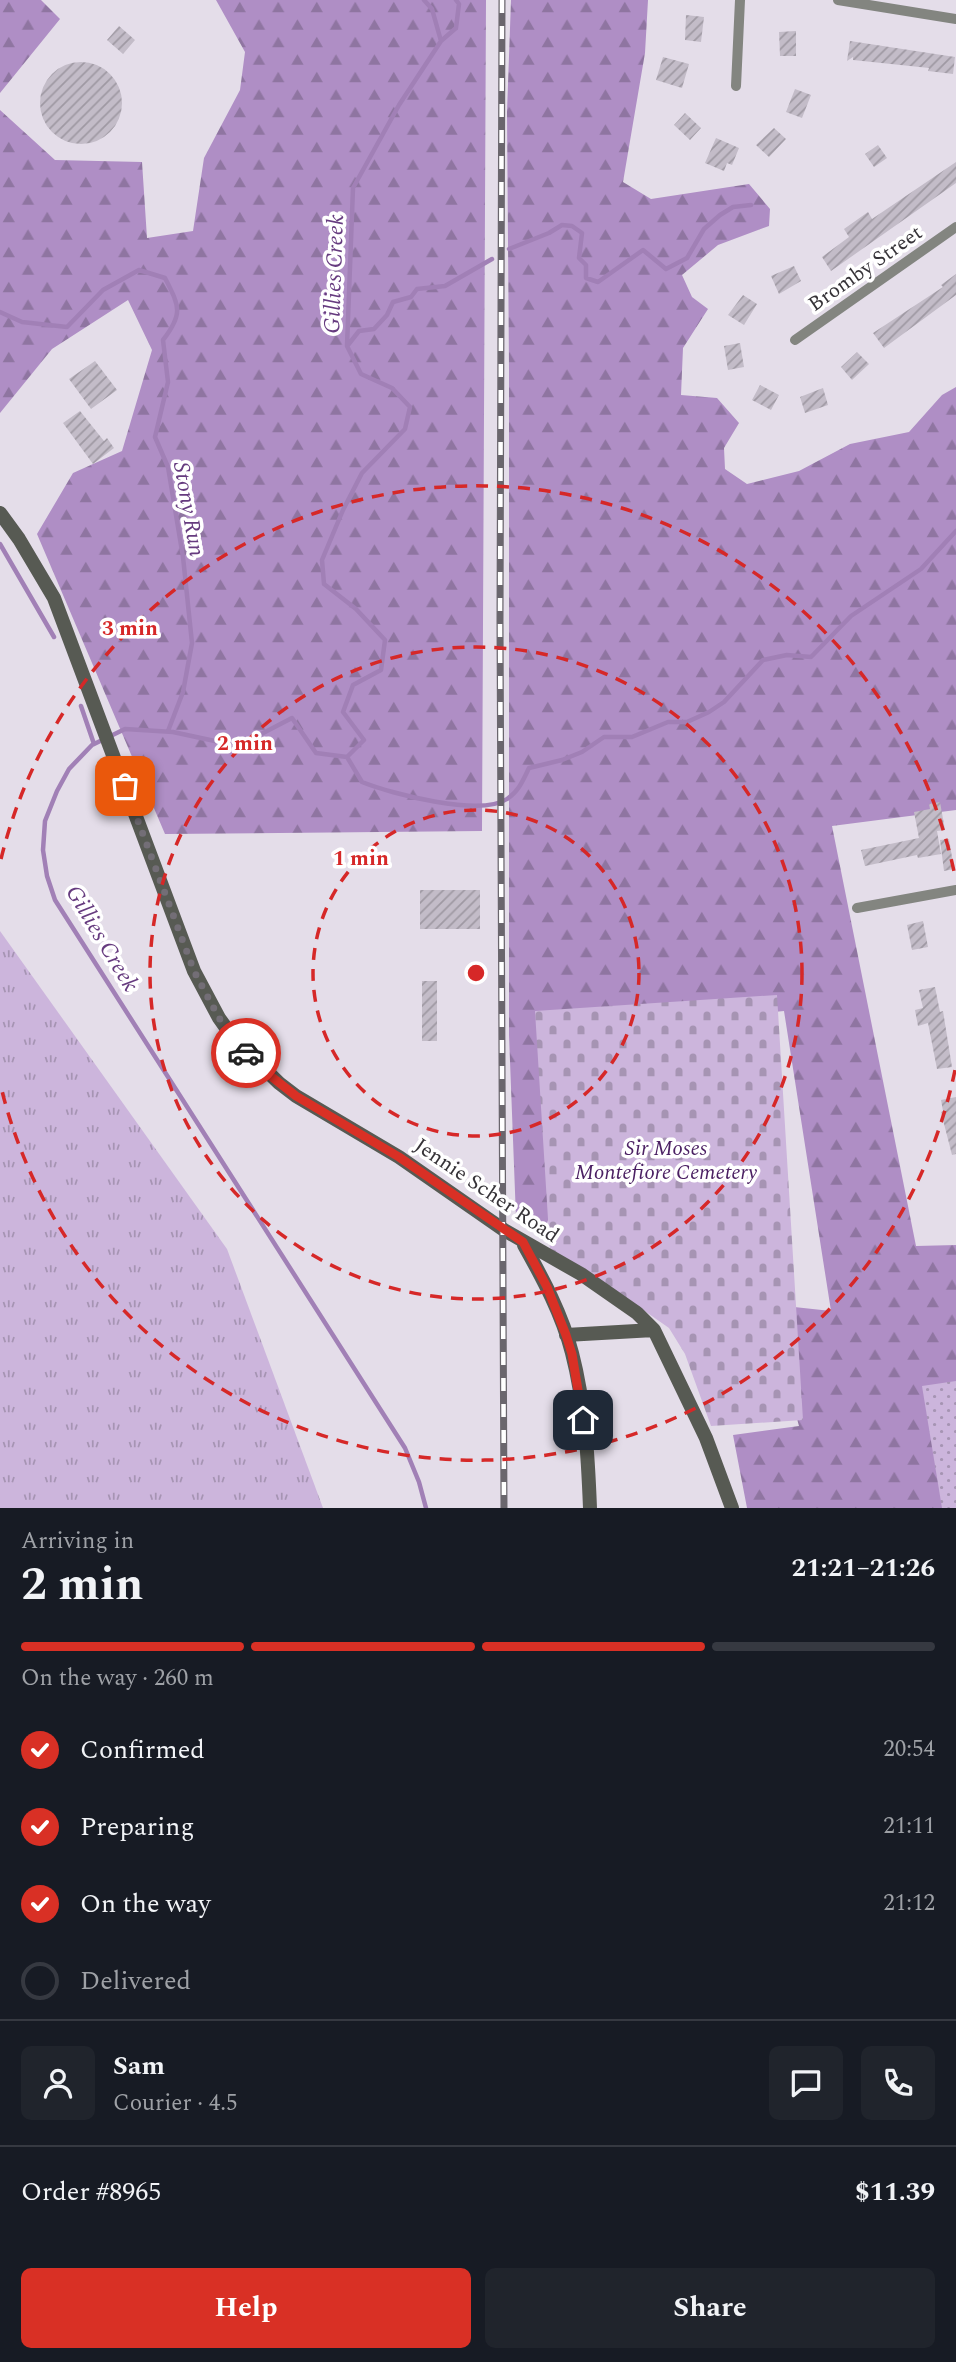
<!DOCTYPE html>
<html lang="en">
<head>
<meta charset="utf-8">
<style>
  body { margin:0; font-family:Spectral,serif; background:#20242c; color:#f1f3f6; height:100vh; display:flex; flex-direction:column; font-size:26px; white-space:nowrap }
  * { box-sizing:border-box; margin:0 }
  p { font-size:23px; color:#9ea1a6 }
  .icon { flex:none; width:38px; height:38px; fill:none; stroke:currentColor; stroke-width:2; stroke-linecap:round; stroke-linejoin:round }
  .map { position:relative; height:1508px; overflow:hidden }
  .panel { display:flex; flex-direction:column; background:#171b24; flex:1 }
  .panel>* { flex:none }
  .pin { position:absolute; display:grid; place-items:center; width:60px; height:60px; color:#fff; margin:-30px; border-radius:14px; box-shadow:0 4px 10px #0006 }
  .courier { position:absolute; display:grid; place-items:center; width:70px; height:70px; margin:-35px; border:5px solid #d93025; border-radius:50%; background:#fff; color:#222; box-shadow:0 2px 9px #0007 }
  .summary em { font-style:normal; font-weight:700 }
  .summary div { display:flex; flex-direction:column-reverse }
  .summary { display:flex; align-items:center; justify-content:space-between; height:119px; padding:0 21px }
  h1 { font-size:46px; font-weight:700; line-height:52px }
  .bar { display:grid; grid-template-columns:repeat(4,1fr); gap:10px 7px; align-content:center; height:84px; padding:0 21px }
  .bar i { height:9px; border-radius:5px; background:#363941 }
  .bar .on { background:#d93025 }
  .bar p { grid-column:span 4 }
  .line { display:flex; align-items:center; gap:18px; padding:0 21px; border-top:2px solid #363941 }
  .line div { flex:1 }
  .round { display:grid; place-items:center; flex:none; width:74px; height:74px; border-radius:10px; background:#20242c }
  ol { padding:0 21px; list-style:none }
  li { display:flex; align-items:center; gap:21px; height:77px }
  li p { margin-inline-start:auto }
  li .icon { padding:7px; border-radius:50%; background:#d93025; color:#fff; stroke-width:4 }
  li:last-child { color:#9ea1a6 }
  li i { width:38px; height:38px; border:4px solid #363941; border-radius:50% }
  .action { display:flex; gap:14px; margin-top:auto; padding:14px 21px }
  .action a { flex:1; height:80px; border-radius:10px; background:#d93025; color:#fff; font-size:28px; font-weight:700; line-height:80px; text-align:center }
  .action a+a { background:#20242c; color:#f1f3f6 }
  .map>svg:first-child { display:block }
  .grass { fill:url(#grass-tufts) }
  .forest { fill:url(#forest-firs) }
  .cemetery { fill:url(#cemetery-stones) }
  .park { fill:url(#park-dots) }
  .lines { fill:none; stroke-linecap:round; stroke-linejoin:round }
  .stream { stroke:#a180b6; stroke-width:4.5 }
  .building { fill:url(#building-hatch) }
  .street { stroke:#838580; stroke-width:10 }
  .secondary { stroke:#575a53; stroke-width:14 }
  .rail-casing { stroke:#6a666d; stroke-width:7 }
  .rail { stroke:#fff; stroke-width:4.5; stroke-dasharray:13; stroke-linecap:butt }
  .done { stroke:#736e76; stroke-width:7; stroke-dasharray:0 12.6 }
  .route { stroke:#d93025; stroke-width:9 }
  .ring { fill:none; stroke:#d62828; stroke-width:3.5; stroke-dasharray:12 9 }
  .labels { text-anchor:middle; stroke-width:7; stroke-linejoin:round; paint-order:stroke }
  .street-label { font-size:21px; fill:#363338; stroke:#fff }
  .park-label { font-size:21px; font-style:italic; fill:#4b2063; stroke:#fff }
  .water-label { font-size:23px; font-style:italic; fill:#663b7f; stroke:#fff }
  .centre { fill:#d62828; stroke:#fff; stroke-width:3.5 }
  .ring-label { font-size:21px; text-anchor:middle; font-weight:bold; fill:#d62828; stroke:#fff; stroke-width:7; stroke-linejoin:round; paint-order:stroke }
</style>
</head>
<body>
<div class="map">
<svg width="956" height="1508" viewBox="0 0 956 1508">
  <defs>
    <pattern id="grass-tufts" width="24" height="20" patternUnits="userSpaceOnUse" patternTransform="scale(1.75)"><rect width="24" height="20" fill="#ccb5dc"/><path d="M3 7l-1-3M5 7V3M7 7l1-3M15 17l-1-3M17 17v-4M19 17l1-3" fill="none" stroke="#a694b3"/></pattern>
    <pattern id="forest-firs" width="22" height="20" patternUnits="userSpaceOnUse" patternTransform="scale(1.75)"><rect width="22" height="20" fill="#af8ec5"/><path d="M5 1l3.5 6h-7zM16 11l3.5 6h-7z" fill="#8f75a1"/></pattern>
    <pattern id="cemetery-stones" width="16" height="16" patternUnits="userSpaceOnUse" patternTransform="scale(1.75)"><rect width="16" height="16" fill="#ccb5dc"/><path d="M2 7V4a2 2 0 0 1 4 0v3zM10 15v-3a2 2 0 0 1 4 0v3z" fill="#a694b3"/></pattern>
    <pattern id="park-dots" width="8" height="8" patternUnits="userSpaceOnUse" patternTransform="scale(1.75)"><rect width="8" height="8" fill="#ccb5dc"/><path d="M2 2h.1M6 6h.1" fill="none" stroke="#a694b3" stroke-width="1.8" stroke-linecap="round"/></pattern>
    <pattern id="building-hatch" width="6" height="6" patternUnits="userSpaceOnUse" patternTransform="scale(1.75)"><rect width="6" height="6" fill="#c3bcc8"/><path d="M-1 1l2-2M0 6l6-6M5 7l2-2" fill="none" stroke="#9f99a3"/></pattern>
  </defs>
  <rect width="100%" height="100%" fill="#e4dde9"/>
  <path class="grass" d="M0,931l227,318 96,259h-323z"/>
  <path class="forest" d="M0,0h41l19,19 -60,74z
    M216,0h270l-4,831 -317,3 -128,-300 36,-61 49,-22 30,-101 -24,-50 -76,49 -52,64v-303l55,50 87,2 5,76 46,-7 11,-73 36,-68 5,-38z
    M511,0h137l-3,53 -22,129 28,17 98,-15 21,25 -1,17 -51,19 -36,30 10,22 16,12 -25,39 -2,47 36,3 22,25 -15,25 1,21 22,15 52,-13 51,-27 59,-12 33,-37 14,-8v423l-124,16 84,420 40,-1v263h-209l-14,-73 66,-9 -22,-79 -39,-46 93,10 -47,-300 -91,9 -95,37 -53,173 -29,-12 -7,-183v-666l-2,-257z"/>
  <path class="cemetery" d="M777,995l26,425 -92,6 -26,-72 -16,-26 -83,-58 -36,-19 -15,-240z"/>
  <path class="park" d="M956,1381v127h-14l-20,-122z"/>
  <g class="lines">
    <path class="stream" d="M424,0l8,9 9,32 -42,64 -46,83 -6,158 14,28 31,14 18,19 -5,22 -43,44 -19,37 -21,50 2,24 32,25 29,31 -4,30 -28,15 -10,27 21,28 -17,17 -31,-4 -24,-35 -54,28 -65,-14 -48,-3 -33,16 -23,24 -12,22 -12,30 -2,29 4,26 8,24 350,548 14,34 7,26
      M441,41l15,-13 3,-24 -3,-4
      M509,249l40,-16 13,-8 10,1 10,7 -3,25 7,7v13l12,4 45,-32 23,19 21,-11 17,-29 16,-14 13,-8 18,-2
      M0,312l22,10 45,5 36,-37 36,-20 26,8c14,28 19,35 -2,62l5,42 -13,55 13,30 15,90 9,86 -9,49 -15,39
      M348,345l11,-14 15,-2 13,-14 6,-13 18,-5 6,-8 28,-3 47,-27
      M0,544l54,93
      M81,706l13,38
      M347,757l15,25c30,12 118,35 145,17 12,-8 16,-19 22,-31l33,-8 20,-8 22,-15h28l36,-15h19l22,-10 15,-10 39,-42 24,-5 24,2 40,-41 70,-47 35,-38"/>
  </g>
  <path class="building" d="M686,15l18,2 -3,25 -16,-2z
    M119,26l16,14 -12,14 -16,-14z
    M796,31v25h-16l-1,-24z
    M850,41l105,16 -2,17 -25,-3 1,-3 -76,-8v-3l-6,4z
    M663,57l26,7 -7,24 -26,-8z
    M40 103a41 41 0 1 1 82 0a41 41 0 1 1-82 0Z
    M795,89l16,6 -9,23 -16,-6z
    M685,113l16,15 -11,12 -16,-15z
    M774,128l12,11 -17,18 -13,-12z
    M716,138l23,10 -7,17 -5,-2 -3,8 -19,-8z
    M878,145l9,13 -13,9 -9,-13z
    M956,162v21l-125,88 -9,-14 27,-20 -5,-8 24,-17 4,7z
    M794,266l7,15 -22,13 -8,-18z
    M956,274v21l-72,53 -11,-15 70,-46 -2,-2z
    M743,295l14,9 -13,21 -16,-10z
    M740,343l4,24 -16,3 -4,-24z
    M857,352l12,12 -17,16 -11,-13z
    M95,361l22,29 -26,19 -22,-30z
    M760,385l19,10 -8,15 -19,-10z
    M823,388l5,17 -23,8 -5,-16z
    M80,411l24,30 3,-3 7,10 -21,16 -30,-41z
    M940,802l5,28 -8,1 4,23 -23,4 -1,-3 -52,11 -4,-16 58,-12 -5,-26 16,-3 -1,-5z
    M949,839l5,30 -10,2 -4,-31z
    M420,890h60v39h-60z
    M923,921l5,26 -16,3 -5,-25z
    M422,981h15v60h-15z
    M935,987l5,25 3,-1 9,56 -15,2 -9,-46 -10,3 -3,-16 8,-2 -4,-18z
    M956,1097v57l-4,1 -11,-43 2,-1 -2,-11z"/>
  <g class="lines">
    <path class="street" d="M838,0l118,19
      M736,86l4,-86
      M795,340l161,-113
      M857,908l99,-18"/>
    <path class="secondary" d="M0,513l19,26 35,59 140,373 25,47 15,21 45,44 17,13 103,61 105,73 77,44 56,39 17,17 52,108 26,70
      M524,1245c19,34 38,69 48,108 13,50 16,104 18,155
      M566,1335l88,-5"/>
    <defs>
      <path id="rail" d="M502,0l-2,622 4,886"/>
    </defs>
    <use href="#rail" class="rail-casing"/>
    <use href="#rail" class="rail"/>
  </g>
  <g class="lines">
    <path class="done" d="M125,786l69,185 25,47 27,35"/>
    <path class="route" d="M246,1053l17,17 33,26 103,61 124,85 24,45 19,48 6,19 11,66"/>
  </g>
  <g class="ring">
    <circle cx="476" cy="973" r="163"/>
    <circle cx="476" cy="973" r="326"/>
    <path d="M955 1070A489 489 0 0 1 1 1087M1 859A489 489 0 0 1 955 876"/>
  </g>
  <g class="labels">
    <g class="street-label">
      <text transform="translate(865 268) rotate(-35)" y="7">Bromby Street</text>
      <text transform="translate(487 1190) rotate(34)" y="7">Jennie Scher Road</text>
    </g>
    <g class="park-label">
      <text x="666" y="1155">Sir Moses<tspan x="666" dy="24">Montefiore Cemetery</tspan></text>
    </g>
    <g class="water-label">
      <text transform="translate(333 274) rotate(-88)" y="8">Gillies Creek</text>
      <text transform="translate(190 509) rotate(80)" y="8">Stony Run</text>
      <text transform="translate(103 938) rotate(59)" y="8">Gillies Creek</text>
    </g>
  </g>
  <circle cx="476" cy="973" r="10" class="centre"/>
  <g class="ring-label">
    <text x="130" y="635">3 min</text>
    <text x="245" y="750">2 min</text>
    <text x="361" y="865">1 min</text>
  </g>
</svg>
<div class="pin" style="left:125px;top:786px;background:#ea580c"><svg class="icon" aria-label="bag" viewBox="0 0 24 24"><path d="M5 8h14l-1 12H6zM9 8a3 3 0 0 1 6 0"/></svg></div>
<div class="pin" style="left:583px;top:1420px;background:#1f2937"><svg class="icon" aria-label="home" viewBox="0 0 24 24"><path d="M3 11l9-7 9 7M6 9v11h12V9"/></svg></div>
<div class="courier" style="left:246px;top:1053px"><svg class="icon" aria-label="car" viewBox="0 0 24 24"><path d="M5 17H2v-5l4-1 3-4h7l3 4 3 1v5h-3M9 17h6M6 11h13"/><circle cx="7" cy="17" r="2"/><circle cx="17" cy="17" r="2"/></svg></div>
</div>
<section class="panel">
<div class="summary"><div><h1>2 min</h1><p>Arriving in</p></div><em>21:21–21:26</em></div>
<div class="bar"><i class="on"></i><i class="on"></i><i class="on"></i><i></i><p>On the way · 260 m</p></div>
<ol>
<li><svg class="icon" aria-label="check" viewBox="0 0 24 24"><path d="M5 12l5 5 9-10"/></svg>Confirmed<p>20:54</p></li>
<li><svg class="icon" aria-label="check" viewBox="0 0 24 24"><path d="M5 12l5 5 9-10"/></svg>Preparing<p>21:11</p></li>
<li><svg class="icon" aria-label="check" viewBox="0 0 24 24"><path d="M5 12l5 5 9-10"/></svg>On the way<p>21:12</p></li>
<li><i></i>Delivered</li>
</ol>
<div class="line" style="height:126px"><a class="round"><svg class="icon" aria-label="person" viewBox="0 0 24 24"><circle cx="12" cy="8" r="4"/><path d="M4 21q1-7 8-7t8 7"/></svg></a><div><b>Sam</b><p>Courier · 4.5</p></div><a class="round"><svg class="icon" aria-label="chat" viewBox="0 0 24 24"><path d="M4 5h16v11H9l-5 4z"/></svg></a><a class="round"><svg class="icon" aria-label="phone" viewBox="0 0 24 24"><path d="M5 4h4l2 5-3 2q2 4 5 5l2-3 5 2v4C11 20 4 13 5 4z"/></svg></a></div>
<div class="line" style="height:91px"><div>Order #8965</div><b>$11.39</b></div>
<div class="action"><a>Help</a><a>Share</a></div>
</section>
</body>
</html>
